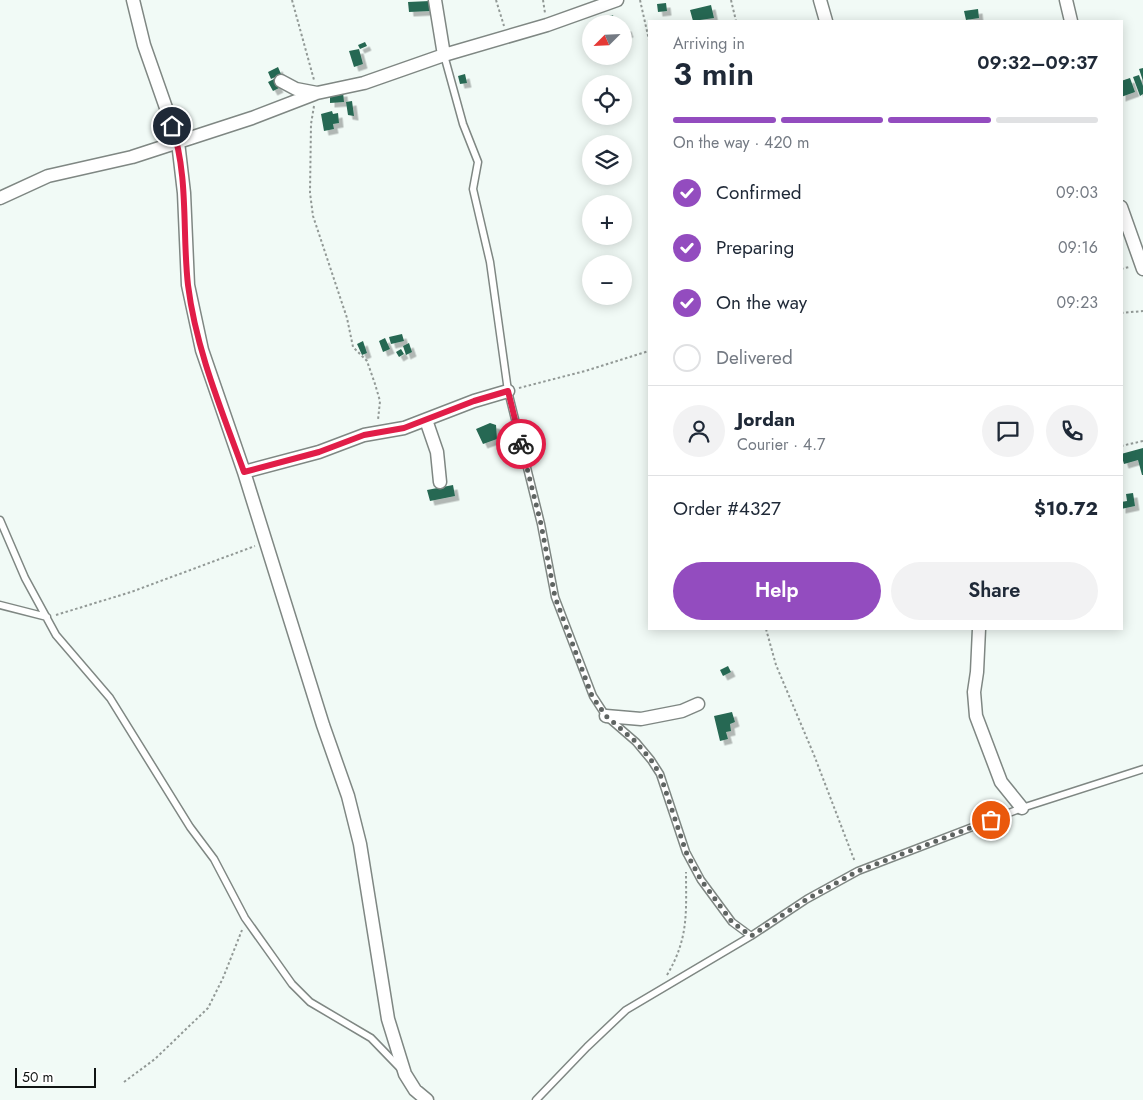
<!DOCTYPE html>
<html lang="en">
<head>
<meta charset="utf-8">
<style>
  body { margin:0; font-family:Jost,sans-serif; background:#f2f2f3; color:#1f2937; height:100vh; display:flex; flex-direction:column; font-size:19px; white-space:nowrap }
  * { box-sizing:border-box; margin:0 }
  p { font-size:16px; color:#747a83 }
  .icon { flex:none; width:28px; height:28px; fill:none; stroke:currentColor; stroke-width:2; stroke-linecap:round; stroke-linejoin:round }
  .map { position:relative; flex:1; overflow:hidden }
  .details { position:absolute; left:648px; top:20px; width:475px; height:610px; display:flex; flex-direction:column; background:#fff; border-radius:0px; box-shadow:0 2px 12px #0003 }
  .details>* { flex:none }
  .needle { width:32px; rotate:246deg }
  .buttons { position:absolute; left:582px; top:15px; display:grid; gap:10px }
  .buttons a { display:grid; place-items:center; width:50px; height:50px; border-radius:50%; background:#fff; box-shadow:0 2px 12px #0003; font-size:25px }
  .scale { position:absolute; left:15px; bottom:12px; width:81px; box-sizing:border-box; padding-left:5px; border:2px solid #111413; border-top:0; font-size:14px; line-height:18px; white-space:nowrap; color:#111413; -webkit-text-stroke:4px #fff; paint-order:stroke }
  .pin { position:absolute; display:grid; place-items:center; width:42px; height:42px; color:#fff; margin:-21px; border:2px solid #fff; border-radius:50%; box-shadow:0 1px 5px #0007 }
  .courier { position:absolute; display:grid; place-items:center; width:50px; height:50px; margin:-25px; border:4px solid #e11d48; border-radius:50%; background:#fff; color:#222; box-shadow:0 1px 6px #0007 }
  .headline em { font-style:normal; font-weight:600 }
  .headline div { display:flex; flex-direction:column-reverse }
  .headline { display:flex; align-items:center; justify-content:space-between; height:85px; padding:0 25px }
  h1 { font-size:32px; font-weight:600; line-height:38px }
  .bar { display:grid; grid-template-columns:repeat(4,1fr); gap:8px 5px; align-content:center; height:60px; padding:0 25px }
  .bar i { height:6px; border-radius:4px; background:#e0e1e3 }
  .bar .selected { background:#934cbf }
  .bar p { grid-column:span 4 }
  .line { display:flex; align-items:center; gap:12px; padding:0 25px; border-top:1px solid #e0e1e3 }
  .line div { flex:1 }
  .round { display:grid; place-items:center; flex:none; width:52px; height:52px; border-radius:26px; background:#f2f2f3 }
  ol { padding:0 25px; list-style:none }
  li { display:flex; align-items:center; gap:15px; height:55px }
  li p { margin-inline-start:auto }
  li .icon { padding:5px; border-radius:50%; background:#934cbf; color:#fff; stroke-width:4 }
  li:last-child { color:#747a83 }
  li i { width:28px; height:28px; border:2px solid #e0e1e3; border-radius:50% }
  .primary-button { display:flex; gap:10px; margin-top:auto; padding:10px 25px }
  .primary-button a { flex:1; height:58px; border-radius:30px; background:#934cbf; color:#fff; font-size:20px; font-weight:600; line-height:58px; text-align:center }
  .primary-button a+a { background:#f2f2f3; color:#1f2937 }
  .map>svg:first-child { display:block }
  .building { fill:#286852; filter:url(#shadow) }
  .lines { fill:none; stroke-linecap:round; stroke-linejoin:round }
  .service-casing { stroke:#7f8783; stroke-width:9 }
  .minor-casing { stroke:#7f8783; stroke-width:15 }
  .path { stroke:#929996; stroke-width:2; stroke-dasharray:2.5 2.5; stroke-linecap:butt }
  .service { stroke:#fff; stroke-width:6 }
  .minor { stroke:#fff; stroke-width:12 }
  .done { stroke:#5f6462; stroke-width:5; stroke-dasharray:0 9 }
  .route { stroke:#e11d48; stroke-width:6 }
</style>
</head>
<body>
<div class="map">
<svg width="1143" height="1100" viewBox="0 0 1143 1100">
  <defs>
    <filter id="shadow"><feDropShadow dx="4.5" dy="4.5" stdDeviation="0" flood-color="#0004"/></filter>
  </defs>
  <rect width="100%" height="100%" fill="#f1faf6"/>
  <path class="building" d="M430,1v10l-21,1 -1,-10z
    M666,3l1,8 -9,1 -1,-8z
    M711,5l3,13 -21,3 -3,-11z
    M978,9l1,9 -13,2 -2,-9z
    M613,15l2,9h-9l-1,-7z
    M624,27h3l2,6 -5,1z
    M365,42l2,4 -7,3 -2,-4z
    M359,49l4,15 -9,3 -5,-16z
    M278,67l3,7 -10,5 -3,-7z
    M1143,68v13l-4,-12z
    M465,74l2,9 -7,1 -2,-8z
    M1139,75l4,11v8l-3,2 -7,-19z
    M1130,78l5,14 -14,5v-16z
    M274,79l5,9 -6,3 -5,-9z
    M343,92l1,10 -14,1v-10z
    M352,101l2,15 -6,-1 -2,-13z
    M332,111l1,3 5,-1 1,10 -6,1 1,5 -10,2 -3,-17z
    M402,334l2,7 -13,3 -2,-7z
    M385,338l5,11 -7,3 -4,-11z
    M363,341l4,12 -5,2 -5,-11z
    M409,343l3,9 -6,3 -3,-9z
    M401,349l3,5 -5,3 -3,-5z
    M490,423l6,2 1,14 -14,5 -7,-15z
    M1143,448v27h-1l-4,-15 -14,4 -3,-10z
    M453,485l2,11 -25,5 -3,-11z
    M1133,493l2,13 -14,3v-7l6,-1 -1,-7z
    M728,666l3,6 -8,4 -3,-6z
    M732,712l3,10 -5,2 1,7 -5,1 2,7 -8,2 -6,-25z"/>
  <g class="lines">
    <defs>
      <path id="service" d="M444,55l19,69 15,38 -5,27 17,73 18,129 33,133 14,73 38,99 13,20 30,26 15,18 9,14 26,78 15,28 31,42 19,14 56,-37 51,-28 164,-63 121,-39
        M0,520l25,58 31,57 54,63 80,129 24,32 31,59 30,42 17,24 18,18 61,36 29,30
        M0,605l47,12
        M536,1100l51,-53 39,-37 125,-74"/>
      <path id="minor" d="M133,0l11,45 34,97 6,51 4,92 14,65 42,122 79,253 25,71 12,48 28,175 17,55 10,16 12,10
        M435,0l9,55
        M820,0l6,21
        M1066,0l5,21
        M281,81l15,8 21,4
        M0,198l48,-22 84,-19 120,-39 65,-25 47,-10 80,-28 103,-30 70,-25
        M1121,207l22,62
        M426,420l11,32 3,30
        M244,472l75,-20 45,-17 40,-7 70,-27 34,-10
        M979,629l-2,43 -3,20 2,24 25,66 21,26
        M606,716l35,3 41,-8 16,-7"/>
    </defs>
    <use href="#service" class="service-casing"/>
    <use href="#minor" class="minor-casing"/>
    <path class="path" d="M292,0l22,80
      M496,0l8,26
      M543,0l2,13
      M640,0l9,40
      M731,0l5,21
      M314,106l-3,18 -1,69 3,23 34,102 6,29 14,14 8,23 5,17 -2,19
      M1121,269l8,-2
      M1121,313l22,-2
      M519,388l66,-17 64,-20
      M1121,446l22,-5
      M56,615l75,-23 124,-46
      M766,629l10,36 38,90 41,107
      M667,975c22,-37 19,-63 19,-103
      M124,1082l31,-23 53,-51 15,-30 19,-48"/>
    <use href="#service" class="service"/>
    <use href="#minor" class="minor"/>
  </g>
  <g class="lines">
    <path class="done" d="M521,444l20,80 14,73 37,99 14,20 30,26 15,18 9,14 26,78 15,28 31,42 19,14 56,-37 51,-28 133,-51"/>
    <path class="route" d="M172,126c17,51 10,107 16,159 8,65 34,126 56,187l75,-20 45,-17 40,-7 70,-27 34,-10 13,53"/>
  </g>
</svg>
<div class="buttons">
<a><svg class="needle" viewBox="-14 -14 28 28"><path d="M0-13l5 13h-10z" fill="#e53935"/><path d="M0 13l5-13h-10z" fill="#747a83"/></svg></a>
<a><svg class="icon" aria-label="locate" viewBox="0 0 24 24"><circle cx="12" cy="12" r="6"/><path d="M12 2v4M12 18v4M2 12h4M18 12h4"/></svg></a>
<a><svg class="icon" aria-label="layers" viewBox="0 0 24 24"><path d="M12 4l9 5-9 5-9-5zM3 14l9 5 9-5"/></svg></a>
<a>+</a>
<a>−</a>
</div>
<div class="scale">50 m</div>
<div class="pin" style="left:991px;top:820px;background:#ea580c"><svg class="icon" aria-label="bag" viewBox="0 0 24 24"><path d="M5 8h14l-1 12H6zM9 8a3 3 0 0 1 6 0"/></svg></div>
<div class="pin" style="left:172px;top:126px;background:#1f2937"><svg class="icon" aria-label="home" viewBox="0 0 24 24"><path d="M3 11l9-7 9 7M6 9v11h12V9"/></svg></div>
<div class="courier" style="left:521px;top:444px"><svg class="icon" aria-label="bike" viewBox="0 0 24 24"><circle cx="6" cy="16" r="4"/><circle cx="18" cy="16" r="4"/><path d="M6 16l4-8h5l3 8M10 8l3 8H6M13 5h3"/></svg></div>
<section class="details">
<div class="headline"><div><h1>3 min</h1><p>Arriving in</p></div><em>09:32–09:37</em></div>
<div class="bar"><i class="selected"></i><i class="selected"></i><i class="selected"></i><i></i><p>On the way · 420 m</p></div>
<ol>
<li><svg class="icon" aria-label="check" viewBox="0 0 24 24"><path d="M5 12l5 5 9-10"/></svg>Confirmed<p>09:03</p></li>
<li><svg class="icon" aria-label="check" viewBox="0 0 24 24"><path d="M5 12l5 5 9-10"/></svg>Preparing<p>09:16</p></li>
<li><svg class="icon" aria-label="check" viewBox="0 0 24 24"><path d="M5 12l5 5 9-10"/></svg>On the way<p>09:23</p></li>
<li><i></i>Delivered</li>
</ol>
<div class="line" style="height:90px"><a class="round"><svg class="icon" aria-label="person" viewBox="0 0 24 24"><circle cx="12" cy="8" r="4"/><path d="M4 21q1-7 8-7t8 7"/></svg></a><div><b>Jordan</b><p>Courier · 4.7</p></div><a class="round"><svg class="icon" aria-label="chat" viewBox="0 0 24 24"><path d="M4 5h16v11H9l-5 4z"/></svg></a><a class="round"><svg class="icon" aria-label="phone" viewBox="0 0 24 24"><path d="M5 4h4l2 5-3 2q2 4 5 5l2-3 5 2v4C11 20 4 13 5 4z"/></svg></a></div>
<div class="line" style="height:65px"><div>Order #4327</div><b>$10.72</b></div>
<div class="primary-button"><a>Help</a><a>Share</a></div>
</section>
</div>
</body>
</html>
